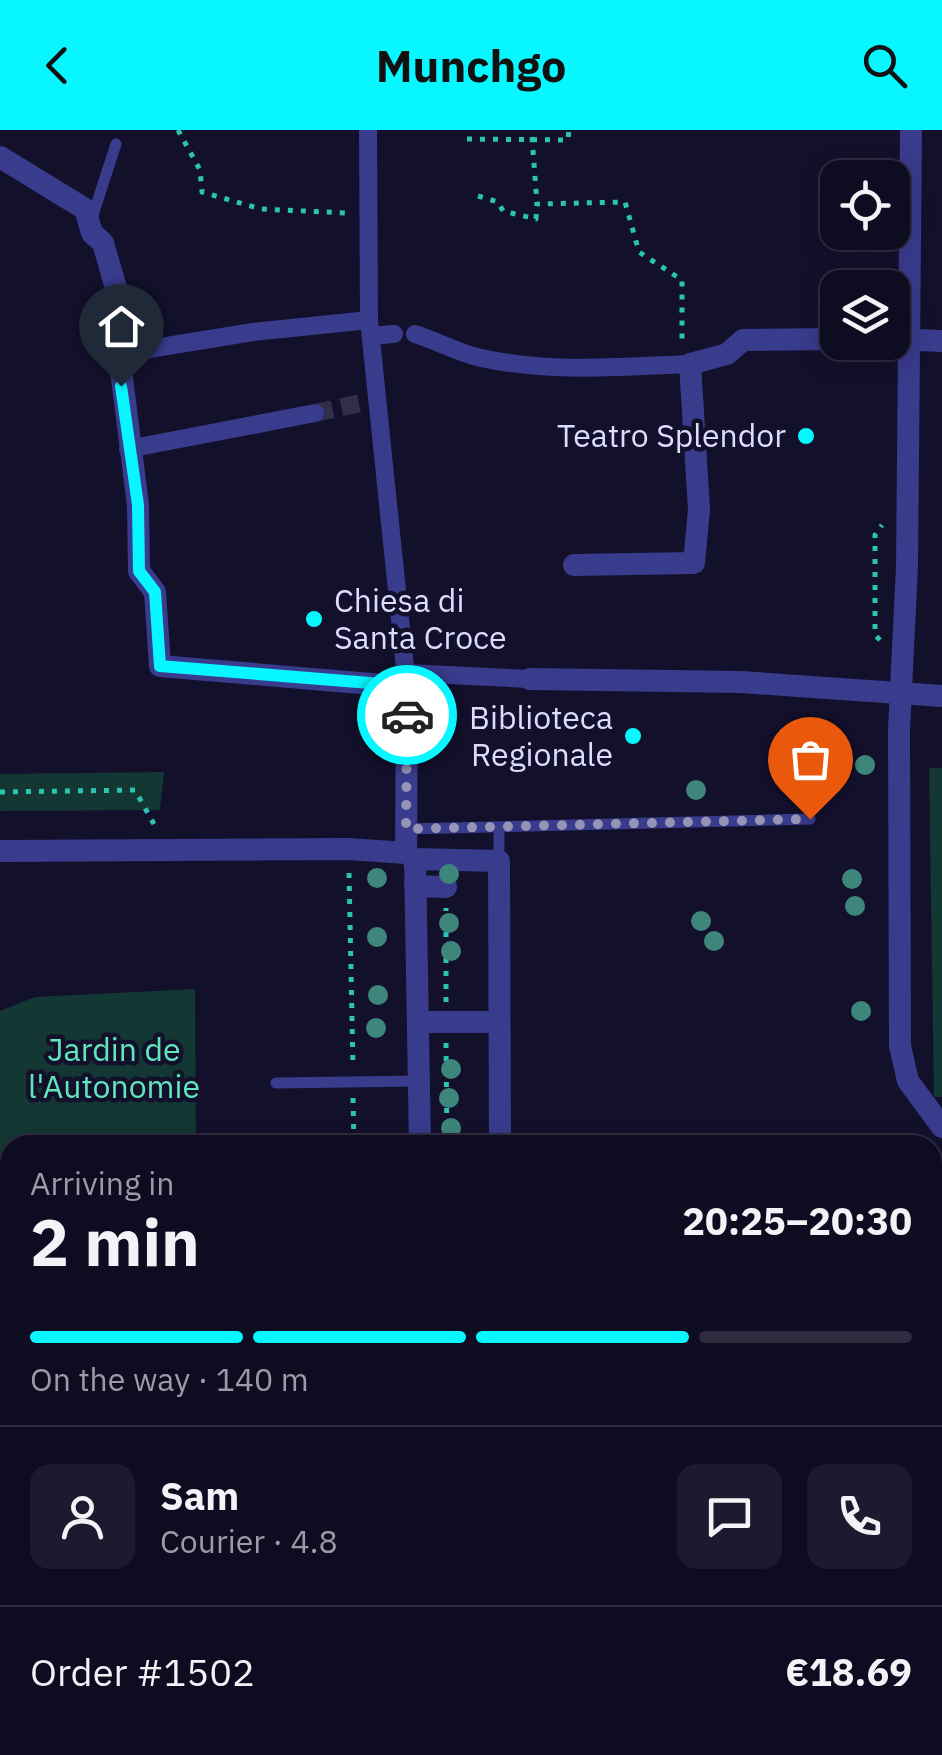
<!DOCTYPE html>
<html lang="en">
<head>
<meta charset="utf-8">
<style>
  body { margin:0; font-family:"IBM Plex Sans",sans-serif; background:#1c1a2e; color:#f1f3f6; height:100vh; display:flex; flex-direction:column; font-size:38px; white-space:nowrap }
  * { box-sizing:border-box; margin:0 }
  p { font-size:32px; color:#9b9ba5 }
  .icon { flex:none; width:55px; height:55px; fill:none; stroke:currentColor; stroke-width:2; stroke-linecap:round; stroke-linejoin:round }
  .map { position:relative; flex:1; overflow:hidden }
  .details { position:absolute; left:0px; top:1005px; width:942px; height:620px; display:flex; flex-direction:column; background:#0e0c21; border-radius:30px 30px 0 0; box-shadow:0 5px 25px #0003,0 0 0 2px #2e2c3f }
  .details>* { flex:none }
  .tools { position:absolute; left:820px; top:30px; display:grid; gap:20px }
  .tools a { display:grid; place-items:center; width:90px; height:90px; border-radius:20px; background:#0e0c21; box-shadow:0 5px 25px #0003,0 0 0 2px #2e2c3f; font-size:50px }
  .pin { position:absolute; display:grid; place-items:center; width:85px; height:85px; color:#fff; margin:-102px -42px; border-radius:50% 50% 50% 0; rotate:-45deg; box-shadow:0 0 10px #0007 }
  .pin .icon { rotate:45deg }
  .courier { position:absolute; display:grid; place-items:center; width:100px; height:100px; margin:-50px; border:8px solid #07f6ff; border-radius:50%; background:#fff; color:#222; box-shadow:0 2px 12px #0007 }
  .head em { font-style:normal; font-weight:700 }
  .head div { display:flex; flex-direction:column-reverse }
  .head { display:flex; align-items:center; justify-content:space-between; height:170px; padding:0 30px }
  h1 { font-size:65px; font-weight:700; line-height:75px }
  .bar { display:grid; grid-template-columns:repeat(4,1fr); gap:15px 10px; align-content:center; height:120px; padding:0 30px }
  .bar i { height:12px; border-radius:8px; background:#2e2c3f }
  .bar .on { background:#07f6ff }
  .bar p { grid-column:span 4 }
  .line { display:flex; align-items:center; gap:25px; padding:0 30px; border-top:2px solid #2e2c3f }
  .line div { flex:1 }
  .round { display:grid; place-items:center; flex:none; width:105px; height:105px; border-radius:20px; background:#1c1a2e }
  header { display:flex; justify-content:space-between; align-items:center; height:130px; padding:0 30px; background:#07f6ff; color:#111; font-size:45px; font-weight:700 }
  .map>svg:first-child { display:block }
  .green { fill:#133733 }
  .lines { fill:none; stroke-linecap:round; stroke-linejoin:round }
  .stream { stroke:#0b2951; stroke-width:8 }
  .pedestrian-tunnel { stroke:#312e4c; stroke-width:18; stroke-dasharray:18 9; stroke-linecap:butt }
  .path { stroke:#2bc3b1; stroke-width:5; stroke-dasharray:5 8; stroke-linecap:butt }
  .service { stroke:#393b8d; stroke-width:11 }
  .pedestrian { stroke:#393b8d; stroke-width:18 }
  .minor { stroke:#393b8d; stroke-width:22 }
  .tertiary { stroke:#393b8d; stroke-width:25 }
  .tree { fill:#3e867b }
  .done { stroke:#9694b5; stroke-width:10; stroke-dasharray:0 18 }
  .route { stroke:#07f6ff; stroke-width:12 }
  .poi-dot { fill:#07f6ff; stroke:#13102c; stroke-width:4 }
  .labels { text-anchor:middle; stroke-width:9; stroke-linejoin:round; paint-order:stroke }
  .poi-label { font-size:32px; fill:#dddbff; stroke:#13102c; text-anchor:end }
  .park-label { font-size:32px; fill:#61e6bc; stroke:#13102c }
</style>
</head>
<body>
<header><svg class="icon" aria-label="back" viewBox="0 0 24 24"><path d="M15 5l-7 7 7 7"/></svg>Munchgo<svg class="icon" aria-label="search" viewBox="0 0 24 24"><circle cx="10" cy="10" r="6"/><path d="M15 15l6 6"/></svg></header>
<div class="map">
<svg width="942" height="1625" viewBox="0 0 942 1625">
  <rect width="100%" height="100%" fill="#13102c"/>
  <path class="green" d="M929,638h13v329h-8z
    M164,642l-4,38 -160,1v-37z
    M195,859l1,156h-186v99h-10v-233l35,-14z"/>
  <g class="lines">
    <path class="stream" d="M0,1335h10"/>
    <path class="pedestrian-tunnel" d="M315,283l51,-11"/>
    <path class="path" d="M178,0l22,40 2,22 59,17 85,4
      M532,7l5,67 88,-2 14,50 43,28v63
      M467,9l101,1 1,-10
      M478,66l20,6 5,9 33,8 1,-15
      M880,510l-5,-5v-100l7,-10
      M0,662l135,-2 20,36
      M349,743l4,194
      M446,872v-94
      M446,913l1,102
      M353,968l1,47
      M0,1199h10"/>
    <path class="service" d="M91,91l25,-77
      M406,699l404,-10
      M499,700v31
      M276,953l144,-2
      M439,1615l33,10"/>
    <path class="pedestrian" d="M368,0l1,190 38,367
      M415,204c22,7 44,19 66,24 70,15 137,9 209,6
      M371,206l23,-2
      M118,224l135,-22 116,-12
      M128,319l187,-36
      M407,543l123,6"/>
    <path class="minor" d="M911,0l-4,436 -8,164 1,316 8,35 34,46
      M0,27l85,52 7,24 11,10 13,45 -1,35 23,182 1,66 16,21 5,74 247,21 -1,166
      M896,209l46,2
      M574,435l120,-2 5,-54 -9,-145 37,-10 16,-14 95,-1
      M530,549l211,3 201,14
      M0,721l349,-2 57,4 9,6 84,2 1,284
      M415,729l5,286
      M415,756l31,1
      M419,892h79
      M0,1238h10"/>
    <path class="tertiary" d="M932,1137l10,-7
      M932,1196l10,-2
      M405,1625l1,-10
      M809,1625l2,-10"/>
  </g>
  <g class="tree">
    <circle cx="865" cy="635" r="10"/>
    <circle cx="696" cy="660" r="10"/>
    <circle cx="449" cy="744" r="10"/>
    <circle cx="377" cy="748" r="10"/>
    <circle cx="852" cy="749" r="10"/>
    <circle cx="855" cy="776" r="10"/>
    <circle cx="701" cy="791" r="10"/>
    <circle cx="449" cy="793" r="10"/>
    <circle cx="377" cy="807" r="10"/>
    <circle cx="714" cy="811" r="10"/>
    <circle cx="451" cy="821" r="10"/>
    <circle cx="378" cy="865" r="10"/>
    <circle cx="861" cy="881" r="10"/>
    <circle cx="376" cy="898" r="10"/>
    <circle cx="451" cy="939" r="10"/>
    <circle cx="449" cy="968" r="10"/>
    <circle cx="451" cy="998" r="10"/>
  </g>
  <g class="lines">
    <path class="done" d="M407,585l-1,114 404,-10"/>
    <path class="route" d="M121,256l17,119 1,66 16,21 5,74 247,20v29"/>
  </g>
  <g class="poi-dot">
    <circle cx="806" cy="306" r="10"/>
    <circle cx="314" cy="489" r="10"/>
    <circle cx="633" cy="606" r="10"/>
  </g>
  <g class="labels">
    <g class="poi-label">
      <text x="786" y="317">Teatro Splendor</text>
      <text x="334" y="482" text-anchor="start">Chiesa di<tspan x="334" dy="37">Santa Croce</tspan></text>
      <text x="613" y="599">Biblioteca<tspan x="613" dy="37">Regionale</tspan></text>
    </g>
    <g class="park-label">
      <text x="114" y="931">Jardin de<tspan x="114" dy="37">l'Autonomie</tspan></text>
    </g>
  </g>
</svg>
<div class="tools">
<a><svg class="icon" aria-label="locate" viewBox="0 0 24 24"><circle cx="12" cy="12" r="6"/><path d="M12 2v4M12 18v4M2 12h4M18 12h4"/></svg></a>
<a><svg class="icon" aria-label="layers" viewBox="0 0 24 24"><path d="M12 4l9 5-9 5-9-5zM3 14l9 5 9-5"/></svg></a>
</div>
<div class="pin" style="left:810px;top:689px;background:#ea580c"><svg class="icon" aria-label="bag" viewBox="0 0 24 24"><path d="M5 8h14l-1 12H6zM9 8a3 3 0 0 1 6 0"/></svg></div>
<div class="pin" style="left:121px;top:256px;background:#1f2937"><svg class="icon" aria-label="home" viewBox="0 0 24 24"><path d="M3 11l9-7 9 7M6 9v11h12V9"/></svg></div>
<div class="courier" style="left:407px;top:585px"><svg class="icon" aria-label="car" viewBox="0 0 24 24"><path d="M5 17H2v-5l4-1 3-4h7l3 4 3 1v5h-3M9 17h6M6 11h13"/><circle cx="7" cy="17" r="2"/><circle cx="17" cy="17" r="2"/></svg></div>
<section class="details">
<div class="head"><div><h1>2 min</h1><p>Arriving in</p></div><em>20:25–20:30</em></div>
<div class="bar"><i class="on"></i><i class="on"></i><i class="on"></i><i></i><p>On the way · 140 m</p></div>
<div class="line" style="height:180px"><a class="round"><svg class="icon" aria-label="person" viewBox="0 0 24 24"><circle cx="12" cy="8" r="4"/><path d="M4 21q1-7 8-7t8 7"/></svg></a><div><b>Sam</b><p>Courier · 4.8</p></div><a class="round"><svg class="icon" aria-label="chat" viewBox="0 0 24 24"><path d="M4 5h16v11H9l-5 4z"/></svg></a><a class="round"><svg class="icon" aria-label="phone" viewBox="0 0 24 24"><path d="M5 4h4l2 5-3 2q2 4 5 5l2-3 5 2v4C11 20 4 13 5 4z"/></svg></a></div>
<div class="line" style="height:130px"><div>Order #1502</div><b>€18.69</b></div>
</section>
</div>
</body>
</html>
